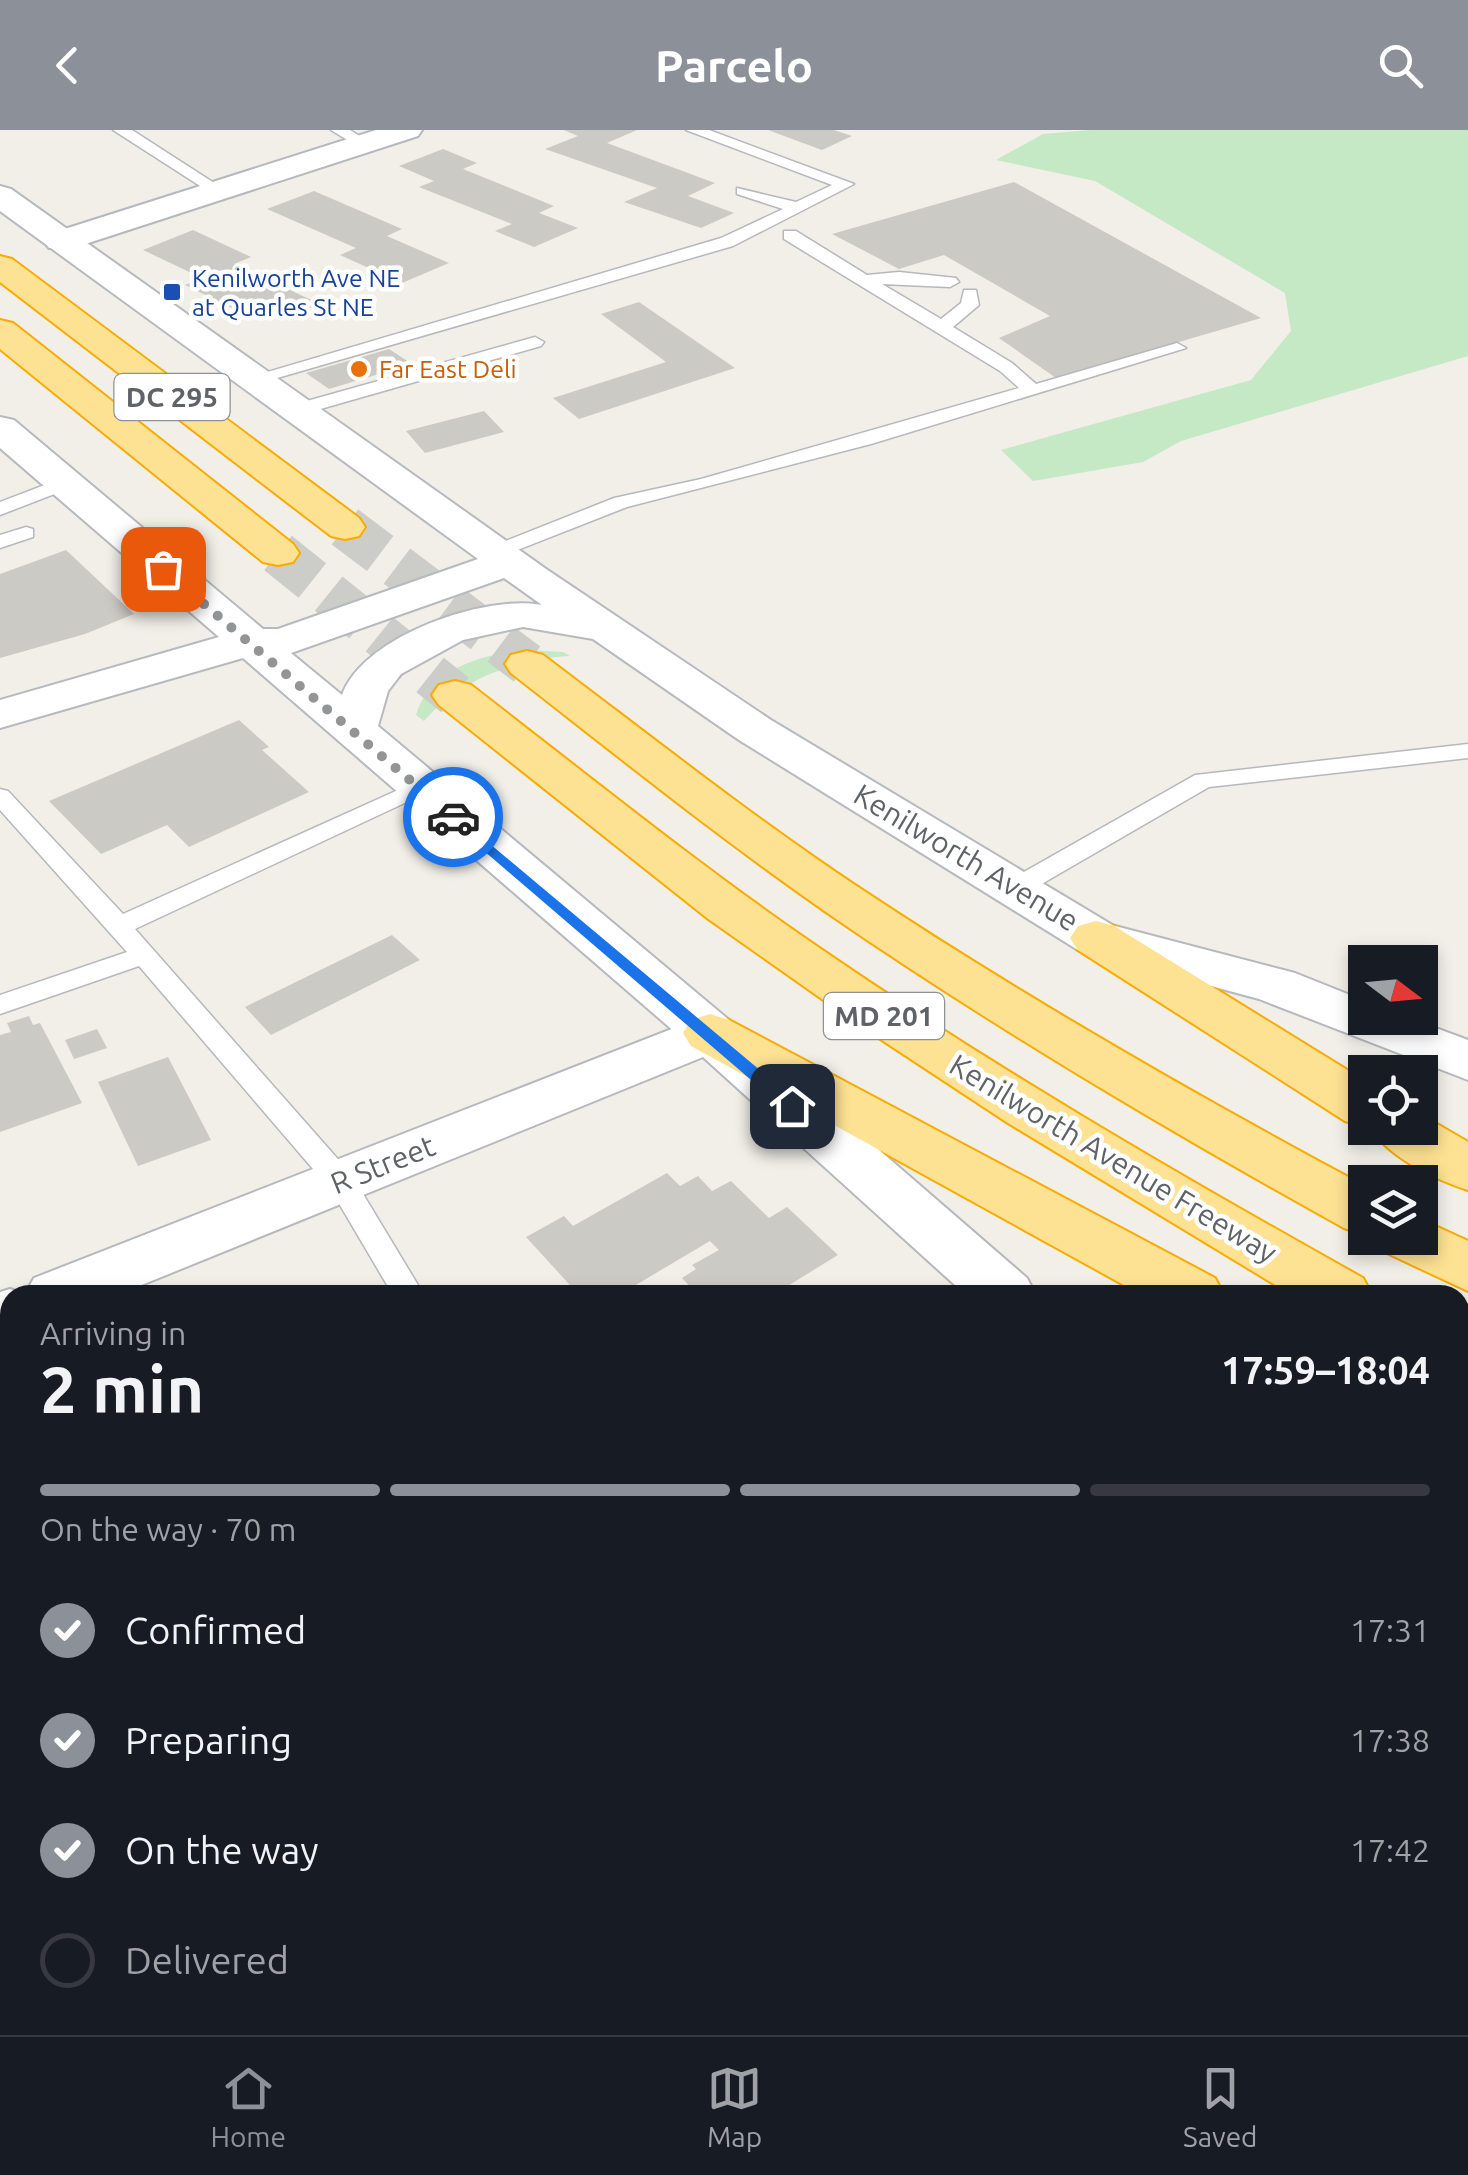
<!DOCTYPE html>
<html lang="en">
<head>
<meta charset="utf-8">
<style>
  body { margin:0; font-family:Ubuntu,sans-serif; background:#242831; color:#f1f3f6; height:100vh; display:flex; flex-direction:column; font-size:38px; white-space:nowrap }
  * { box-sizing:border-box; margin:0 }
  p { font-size:32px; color:#9ea1a6 }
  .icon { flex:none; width:55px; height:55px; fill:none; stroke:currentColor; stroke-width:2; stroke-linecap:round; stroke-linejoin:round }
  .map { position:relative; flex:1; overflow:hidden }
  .panel { position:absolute; left:0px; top:1155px; width:1470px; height:750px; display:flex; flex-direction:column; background:#171b24; border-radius:30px 30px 0 0; box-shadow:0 5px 15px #0003 }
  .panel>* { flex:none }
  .needle { width:65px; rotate:106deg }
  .tools { position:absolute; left:1348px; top:815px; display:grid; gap:20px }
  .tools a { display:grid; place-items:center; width:90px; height:90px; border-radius:0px; background:#171b24; box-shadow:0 5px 15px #0003; font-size:50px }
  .pin { position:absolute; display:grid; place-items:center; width:85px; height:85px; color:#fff; margin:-42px; border-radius:20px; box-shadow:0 5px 15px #0006 }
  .courier { position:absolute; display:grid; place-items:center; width:100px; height:100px; margin:-50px; border:8px solid #1a73e8; border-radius:50%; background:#fff; color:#222; box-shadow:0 2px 12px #0007 }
  .headline em { font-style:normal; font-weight:700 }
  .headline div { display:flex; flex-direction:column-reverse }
  .headline { display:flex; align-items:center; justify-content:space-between; height:170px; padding:0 40px }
  h1 { font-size:65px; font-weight:700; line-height:75px }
  .bar { display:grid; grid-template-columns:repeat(4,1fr); gap:15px 10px; align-content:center; height:120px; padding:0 40px }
  .bar i { height:12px; border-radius:8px; background:#363941 }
  .bar .selected { background:#8c9099 }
  .bar p { grid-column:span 4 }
  ol { padding:0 40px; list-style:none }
  li { display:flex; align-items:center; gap:30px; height:110px }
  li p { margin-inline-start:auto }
  li .icon { padding:10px; border-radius:50%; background:#8c9099; color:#fff; stroke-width:4 }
  li:last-child { color:#9ea1a6 }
  li i { width:55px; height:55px; border:5px solid #363941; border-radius:50% }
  header { display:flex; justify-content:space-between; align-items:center; height:130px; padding:0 40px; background:#8c9099; color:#fff; font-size:45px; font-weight:700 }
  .menu { display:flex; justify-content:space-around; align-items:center; height:140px; border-top:2px solid #363941; background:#171b24; font-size:28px; color:#9ea1a6 }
  .menu a { display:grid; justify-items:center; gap:5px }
  .menu .selected { color:#8c9099 }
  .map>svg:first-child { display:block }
  .green { fill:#c5e8c5 }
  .building { fill:#cccac5 }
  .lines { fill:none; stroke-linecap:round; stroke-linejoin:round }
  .highway-tunnel { stroke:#ccccc8; stroke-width:44; stroke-dasharray:44 21; stroke-linecap:butt }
  .lane-casing { stroke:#b5b8bc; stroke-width:3 }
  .street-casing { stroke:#b5b8bc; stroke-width:4 }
  .secondary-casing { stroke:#b6babf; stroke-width:4 }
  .highway-casing { stroke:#f9ab00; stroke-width:4 }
  .lane { fill:#fff; fill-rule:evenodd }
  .street { fill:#fff; fill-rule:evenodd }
  .secondary { fill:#fff; fill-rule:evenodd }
  .highway { fill:#fde293; fill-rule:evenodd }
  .route { fill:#1a73e8 }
  .done { stroke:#929495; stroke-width:10; stroke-dasharray:0 18 }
  .transit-dot { fill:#1a4fb4; stroke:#fff; stroke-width:4 }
  .food-dot { fill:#e8710a; stroke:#fff; stroke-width:4 }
  .labels { text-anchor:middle; stroke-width:9; stroke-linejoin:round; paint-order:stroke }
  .far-transit-label { font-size:25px; fill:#164399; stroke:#fff; text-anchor:start }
  .far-food-label { font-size:25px; fill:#c56008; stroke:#fff; text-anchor:start }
  .shield { fill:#fff; stroke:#8f9295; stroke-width:2.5 }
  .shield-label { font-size:28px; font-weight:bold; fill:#5f6368 }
  .street-label { font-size:30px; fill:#5f6368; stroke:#fff }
</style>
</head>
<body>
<header><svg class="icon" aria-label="back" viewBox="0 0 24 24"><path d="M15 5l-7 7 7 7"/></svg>Parcelo<svg class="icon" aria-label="search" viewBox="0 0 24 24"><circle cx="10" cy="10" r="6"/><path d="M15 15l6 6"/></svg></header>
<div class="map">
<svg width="1468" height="1905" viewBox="0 0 1468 1905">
  <rect width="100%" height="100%" fill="#f1efe8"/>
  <path class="green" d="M1091,0h377v226l-287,85 -38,21 -110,19 -32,-31 250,-70 40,-49 -6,-38 -190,-112 -99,-21 47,-26z
    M527,520l36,2 7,4c-54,3 -110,23 -146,65l-8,-6c14,-47 68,-61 111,-65z"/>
  <path class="building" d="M564,0h73l-30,13 108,40 -27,13 46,17 -33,15 -77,-26 33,-14 -112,-39 33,-13z
    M768,0h66l18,6 -30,14z
    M443,19l34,14 -14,6 91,37 -15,7 39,15 -44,19 -39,-16 17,-7 -93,-37 15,-6 -35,-15z
    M1014,52l247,136 -205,60 -57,-40 51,-22 -106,-61 -45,14 -67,-35z
    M314,61l88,38 -15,7 62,27 -47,20 -62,-28 16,-7 -89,-39z
    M193,100l58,27 -17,7 86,40 -39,16 -26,-11 -11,5 -59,-29 17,-7 -59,-28z
    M639,172l96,66 -156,51 -26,-21 113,-36 -65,-48z
    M389,219l23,15 -83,25 -23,-16z
    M484,281l20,21 -79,21 -19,-22z
    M66,420l68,64 -49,20 -85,24v-84z
    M239,590l30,27 -7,3 47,42 -120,55 -22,-22 -66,29 -52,-53z
    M392,805l28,25 -149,75 -26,-28z
    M29,886l4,9 7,-2 42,80 -82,29v-97l11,-3 -4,-9z
    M97,899l10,19 -33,11 -9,-19z
    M168,927l43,83 -73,26 -40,-84z
    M667,1043l13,13 18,-10 14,15 19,-10 38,37 18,-11 51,48 -65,40h-75l-16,-17 14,-9 -4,-4 27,-15 -9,-9 -91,54h-40l-53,-58 38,-21 9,10z
    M76,1895h63l2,10h-90z
    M181,1895h119l4,10h-120z
    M351,1895h53l-22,10h-28z"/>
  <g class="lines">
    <path class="highway-tunnel" d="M345,397l182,137
      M278,423l177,142"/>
    <defs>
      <path id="lane" d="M113,0h19l93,60 -14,3z
        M331,0h19l22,14 -13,3z
        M686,0h23l145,54 -121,62 -473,137h-14l-2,-4 477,-141 62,-29 -46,-15v-6l59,14 36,-17z
        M784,101h12l71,44 32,-3 57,6 3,4 -9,5 -68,-3 59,35 20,-16 3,-13h12l3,15 -26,22 59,36 24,21 141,-41 9,5 -315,96 -244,63 -125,49h-14l-3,-4 3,-4 126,-50 87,-19 318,-91 -19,-17 -216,-132z
        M535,207l9,5 -3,4 -245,70 -9,-6 2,-4z
        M63,348l10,6 -3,4 -70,27v-13z
        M26,397l7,2v8l-33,11v-13z
        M1468,614v14l-259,29 -183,106 -9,2 -12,-8 3,-6 187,-106z
        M418,651l12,7 -4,5 -291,136 216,245 73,121h-31l-62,-105 -192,-224 -139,48v-19l127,-43 -127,-142v-21l8,2 115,123z
        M10,1611v34l-10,4v-34z"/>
      <path id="street" d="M376,0h46l-4,6 -345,112h-24l-5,-7 5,-7z
        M1096,791l199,52 70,28v17h44l59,22v40l-209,-81 -181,-49 -8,-12 8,-12z
        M710,884l19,6 298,258 9,17h-70l-263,-238 -586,238h-107v43l-10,3v-49l10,-3 15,5 9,-16z
        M1460,1478l8,3v123l-8,3z
        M749,1895h97l-5,10h-96z"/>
      <path id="secondary" d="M0,56l11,3 535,380 225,151 343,206 8,12 -8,12 -18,5 -18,-5 -339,-210 -146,-101 -70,-12 -60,13 -62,34 -13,17 -10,35 351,294 8,13 -8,13 -19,6 -19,-6 -448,-388 -243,70v-28l219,-63 -219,-189v-31l14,3 249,209h15l200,-70 -478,-348zM504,448l38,27c-57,-11 -179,31 -200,90l-51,-42z"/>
      <path id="highway" d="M0,126l12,3 347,259 6,9 -6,9 -14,3 -14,-3 -331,-254z
        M0,190l13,3 280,221 6,9 -6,9 -15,3 -15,-3 -263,-213z
        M527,521l16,4c105,79 208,161 318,234 163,108 332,205 504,297v49l-21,-7c-177,-98 -351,-201 -518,-316 -108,-75 -211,-158 -315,-239l-6,-9 6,-9z
        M455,551l16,4c114,88 225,178 344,260 176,121 362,229 548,333l9,17h-80l-284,-172 -152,-100 -149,-105 -268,-213 -7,-10 7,-10z
        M1096,791l18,5 251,155v46l-20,-6 -267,-171 -8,-12 8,-12z
        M710,884l19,6 486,258 9,17h-82l-451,-249 -8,-13 8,-13z
        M1420,984l48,28v48c-32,-10 -80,-33 -97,-62h49z
        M1420,1089l48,22v50l-79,-37 -8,-16h39z
        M1460,1207l8,3v99l-8,-2z"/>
    </defs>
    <use href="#lane" class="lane-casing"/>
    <use href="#street" class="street-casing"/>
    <use href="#secondary" class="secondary-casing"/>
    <use href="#highway" class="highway-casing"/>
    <use href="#lane" class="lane"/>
    <use href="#street" class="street"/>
    <use href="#secondary" class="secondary"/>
    <use href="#highway" class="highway"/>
  </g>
  <path class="route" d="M453,683l345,289v8h-12l-338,-290v-6z"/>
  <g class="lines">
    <path class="done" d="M163,439l290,248"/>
  </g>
  <rect class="transit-dot" x="162" y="152" width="20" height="20" rx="5"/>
  <circle class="food-dot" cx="359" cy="239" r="10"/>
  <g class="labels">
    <g class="far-transit-label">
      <text x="192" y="157">Kenilworth Ave NE<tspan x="192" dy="29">at Quarles St NE</tspan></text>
    </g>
    <g class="far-food-label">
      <text x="379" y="248">Far East Deli</text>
    </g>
    <g class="shield">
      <rect x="114.5" y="244" width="115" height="46" rx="8"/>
      <rect x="824" y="863" width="120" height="46" rx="8"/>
    </g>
    <g class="shield-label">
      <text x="172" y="277">DC 295</text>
      <text x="884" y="896">MD 201</text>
    </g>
    <g class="street-label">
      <text transform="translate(966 728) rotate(31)" y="10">Kenilworth Avenue</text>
      <text transform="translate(1113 1029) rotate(31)" y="10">Kenilworth Avenue Freeway</text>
      <text transform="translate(383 1035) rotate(-22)" y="10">R Street</text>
    </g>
  </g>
</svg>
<div class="tools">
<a><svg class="needle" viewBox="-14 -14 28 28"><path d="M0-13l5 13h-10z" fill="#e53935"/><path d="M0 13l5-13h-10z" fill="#9ea1a6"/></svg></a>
<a><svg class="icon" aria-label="locate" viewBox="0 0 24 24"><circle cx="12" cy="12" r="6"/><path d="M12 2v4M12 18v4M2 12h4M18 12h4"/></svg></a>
<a><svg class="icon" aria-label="layers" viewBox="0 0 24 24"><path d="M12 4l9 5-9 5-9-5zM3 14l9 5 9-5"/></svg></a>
</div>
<div class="pin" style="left:163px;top:439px;background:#ea580c"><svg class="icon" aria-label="bag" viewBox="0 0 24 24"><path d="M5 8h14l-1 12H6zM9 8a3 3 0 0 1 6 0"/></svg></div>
<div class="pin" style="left:792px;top:976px;background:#1f2937"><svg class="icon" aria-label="home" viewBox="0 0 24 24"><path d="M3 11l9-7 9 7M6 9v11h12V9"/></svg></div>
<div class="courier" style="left:453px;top:687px"><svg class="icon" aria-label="car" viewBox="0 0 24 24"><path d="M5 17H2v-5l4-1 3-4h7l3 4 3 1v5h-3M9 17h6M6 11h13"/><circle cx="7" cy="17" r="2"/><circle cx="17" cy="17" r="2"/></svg></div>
<section class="panel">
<div class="headline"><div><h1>2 min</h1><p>Arriving in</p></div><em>17:59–18:04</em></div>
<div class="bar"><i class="selected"></i><i class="selected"></i><i class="selected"></i><i></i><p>On the way · 70 m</p></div>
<ol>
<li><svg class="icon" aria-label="check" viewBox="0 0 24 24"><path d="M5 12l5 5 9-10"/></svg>Confirmed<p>17:31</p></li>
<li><svg class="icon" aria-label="check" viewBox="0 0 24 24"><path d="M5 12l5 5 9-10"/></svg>Preparing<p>17:38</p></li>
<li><svg class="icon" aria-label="check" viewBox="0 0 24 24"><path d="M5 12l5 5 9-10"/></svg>On the way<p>17:42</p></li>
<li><i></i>Delivered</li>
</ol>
</section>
</div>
<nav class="menu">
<a class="selected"><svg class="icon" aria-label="home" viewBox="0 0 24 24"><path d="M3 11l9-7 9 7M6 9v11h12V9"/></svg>Home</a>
<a><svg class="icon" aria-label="map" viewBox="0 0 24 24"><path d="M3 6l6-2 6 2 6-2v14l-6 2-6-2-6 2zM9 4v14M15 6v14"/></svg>Map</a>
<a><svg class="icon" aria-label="saved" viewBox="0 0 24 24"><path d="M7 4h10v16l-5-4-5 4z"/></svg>Saved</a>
</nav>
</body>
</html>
